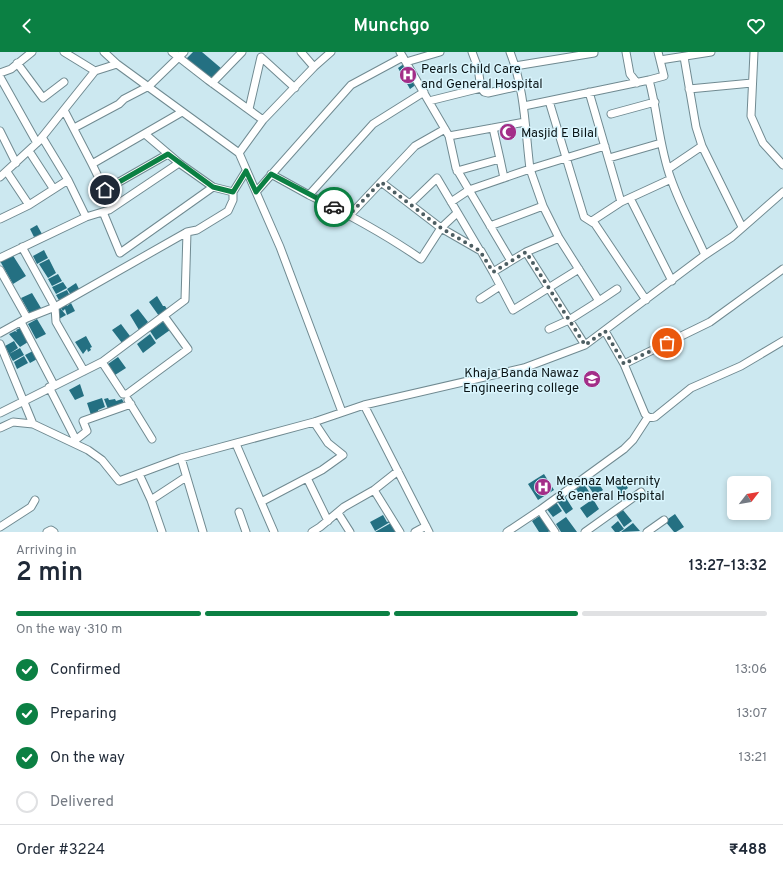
<!DOCTYPE html>
<html lang="en">
<head>
<meta charset="utf-8">
<style>
  body { margin:0; font-family:Overpass,sans-serif; background:#f2f2f3; color:#1f2937; height:100vh; display:flex; flex-direction:column; font-size:15px; white-space:nowrap }
  * { box-sizing:border-box; margin:0 }
  p { font-size:13px; color:#747a83 }
  .icon { flex:none; width:22px; height:22px; fill:none; stroke:currentColor; stroke-width:2; stroke-linecap:round; stroke-linejoin:round }
  .map { position:relative; height:480px; overflow:hidden }
  .drawer { display:flex; flex-direction:column; background:#fff; flex:1 }
  .drawer>* { flex:none }
  .needle { width:26px; rotate:59deg }
  .buttons { position:absolute; left:727px; top:424px; display:grid; gap:8px }
  .buttons a { display:grid; place-items:center; width:44px; height:44px; border-radius:6px; background:#fff; box-shadow:0 2px 6px #0003; font-size:20px }
  .pin { position:absolute; display:grid; place-items:center; width:34px; height:34px; color:#fff; margin:-17px; border:2px solid #fff; border-radius:50%; box-shadow:0 1px 4px #0007 }
  .courier { position:absolute; display:grid; place-items:center; width:40px; height:40px; margin:-20px; border:3px solid #0b8043; border-radius:50%; background:#fff; color:#222; box-shadow:0 1px 5px #0007 }
  .overview em { font-style:normal; font-weight:600 }
  .overview div { display:flex; flex-direction:column-reverse }
  .overview { display:flex; align-items:center; justify-content:space-between; height:68px; padding:0 16px }
  h1 { font-size:26px; font-weight:600; line-height:30px }
  .bar { display:grid; grid-template-columns:repeat(4,1fr); gap:6px 4px; align-content:center; height:48px; padding:0 16px }
  .bar i { height:5px; border-radius:3px; background:#e0e1e3 }
  .bar .on { background:#0b8043 }
  .bar p { grid-column:span 4 }
  .line { display:flex; align-items:center; gap:10px; padding:0 16px; border-top:1px solid #e0e1e3 }
  .line div { flex:1 }
  ol { padding:0 16px; list-style:none }
  li { display:flex; align-items:center; gap:12px; height:44px }
  li p { margin-inline-start:auto }
  li .icon { padding:4px; border-radius:50%; background:#0b8043; color:#fff; stroke-width:4 }
  li:last-child { color:#747a83 }
  li i { width:22px; height:22px; border:2px solid #e0e1e3; border-radius:50% }
  header { display:flex; justify-content:space-between; align-items:center; height:52px; padding:0 16px; background:#0b8043; color:#fff; font-size:18px; font-weight:600 }
  .map>svg:first-child { display:block }
  .building { fill:#247082 }
  .lines { fill:none; stroke-linecap:round; stroke-linejoin:round }
  .minor-casing { stroke:#708a91; stroke-width:9 }
  .minor { stroke:#fff; stroke-width:7 }
  .done { stroke:#4d5e62; stroke-width:4; stroke-dasharray:0 7.2 }
  .route { stroke:#0b8043; stroke-width:5 }
  .labels { text-anchor:middle; stroke-width:3; stroke-linejoin:round; paint-order:stroke }
  .poi-label { font-size:13px; fill:#091315; stroke:#d9f5fd; text-anchor:start }
</style>
</head>
<body>
<header><svg class="icon" aria-label="back" viewBox="0 0 24 24"><path d="M15 5l-7 7 7 7"/></svg>Munchgo<svg class="icon" aria-label="heart" viewBox="0 0 24 24"><path d="M12 20l-8-8c-3-5 5-10 8-4 3-6 11-1 8 4z"/></svg></header>
<div class="map">
<svg width="783" height="480" viewBox="0 0 783 480">
  <rect width="100%" height="100%" fill="#cce8f0"/>
  <path class="building" d="M193,0h9l20,17 -11,13 -25,-23z
    M405,11l12,21 -7,5 -12,-21z
    M37,173l5,9 -8,3 -4,-8z
    M44,198l4,8 -11,6 -4,-8z
    M12,202l14,22 -13,8 -13,-23z
    M49,207l7,14 -8,5 -9,-14z
    M58,222l4,7 -10,5 -4,-7z
    M63,230l4,6 -11,6 -4,-7z
    M76,231l4,8 -9,4 -4,-6z
    M67,238l3,6 -10,6 -4,-7z
    M32,241l9,15 -11,6 -9,-16z
    M157,244l6,10h2l2,3 -8,7 -10,-14z
    M71,251l4,8 -8,4 -2,-6 -2,2 -3,-4 6,-3 1,2z
    M60,256l6,7 -7,4 -3,-6z
    M138,257l10,13 -9,8 -9,-15z
    M37,267l9,15 -10,5 -8,-15z
    M164,269l6,9 -14,10 -6,-9z
    M121,272l9,12 -8,7 -10,-13z
    M20,276l8,14 -8,5 -11,-13 6,-3 2,1 -1,-2z
    M150,282l6,9 -13,10 -6,-9z
    M86,284l6,11 -2,1 1,2 -3,2 -1,-3 -4,5 -8,-12z
    M14,289l4,7 -9,6 -4,-8z
    M20,296l4,7 -11,6 -4,-7z
    M35,298l4,8 -9,5 -5,-8z
    M24,304l4,7 -11,6 -3,-7z
    M118,305l8,11 -11,7 -7,-11z
    M80,332l4,12 -9,4 -6,-10z
    M102,346l3,9 -7,3v2l-7,3 -4,-12z
    M108,346l1,2 6,-1 1,2 6,-2 3,6 -17,4 -4,-10z
    M544,422l10,16 -16,10 -10,-16z
    M595,426l8,12 -8,6 -8,-12z
    M621,426l7,10 -4,3 2,3 -3,3 -9,-14z
    M584,432l8,12 -8,5 -8,-12z
    M564,443l9,14 -7,5 -9,-13z
    M593,447l6,10 -12,9 -7,-10z
    M556,450l6,9 -9,6 -7,-9z
    M623,458l9,11 -8,6 -8,-12z
    M675,462l9,13 -8,5h-2l-9,-11z
    M383,463l4,7 2,-1 1,1 -15,9 -5,-9z
    M541,463l10,15 -3,2h-9l-7,-11z
    M566,465l11,15h-16l-5,-8z
    M618,469l6,8 -5,3h-4l-4,-5z
    M391,471l5,9h-21z
    M633,471l7,8 -19,1z"/>
  <g class="lines">
    <defs>
      <path id="minor" d="M64,0l31,19 22,-7 122,89 41,94 62,165
        M104,0l13,12
        M172,0l36,28 55,40
        M301,0l13,15
        M400,0l49,84 7,32 55,93 15,-9 59,93
        M510,0c15,38 15,76 20,117l75,-23
        M626,0l4,22 7,9
        M658,0l6,24 -15,4c9,33 10,67 22,99 9,26 23,51 34,76
        M754,0l-3,64 12,27 20,22
        M684,5l12,70 6,19
        M660,8l51,-8
        M406,10l34,-10
        M17,11l26,35 21,-16
        M515,14l79,-13v-1
        M0,21l11,-4 21,-17
        M0,25l37,66
        M212,31l30,-31
        M481,36l3,4 4,1 32,-7
        M689,37l63,-6
        M589,40l32,110
        M429,49l52,-13 -3,-20 -6,-16
        M549,49l35,116 11,7 51,76
        M524,54l125,-26
        M249,57l12,-52 34,31
        M64,58l29,56
        M611,62l44,-12
        M74,76l45,-24 5,-5 25,-13 35,-34
        M493,76l7,31
        M0,79l16,32
        M145,82l34,29
        M449,84l76,-14
        M42,85l26,43
        M29,99l24,37
        M239,101l24,-33 51,-53 17,-15
        M609,106l52,-15
        M668,117l34,-23 40,81
        M457,119l43,-12 4,19
        M7,120l22,33 39,-25 18,37
        M271,122l38,21 64,-71 51,-32
        M0,125l39,-36 56,-70
        M381,130l60,46 16,-15
        M105,138l63,-36
        M256,140l95,-107 52,-28
        M309,143c39,19 76,39 112,64l20,-31 40,23 12,21 18,-11
        M630,146l42,83
        M451,150l18,-12 61,-21 13,37 -53,20
        M410,152l27,-26 42,71
        M543,154l16,32 40,63 -30,19 -20,9
        M113,155l-21,-43 90,-52
        M103,160l17,41 93,-66
        M350,163l65,-69 30,-17
        M0,167l29,-14
        M592,169l29,-19 50,-23
        M22,195l33,60 1,15 28,49
        M526,200l33,-14
        M0,206l86,-41 23,-7 70,-47 34,24 20,5 13,-21
        M0,218l27,48 -27,15
        M493,220l20,38 66,-41
        M480,247l20,-13
        M599,249l18,-12
        M27,266l28,-11 132,-75 10,-2 31,-19 5,-11v-8
        M21,270l33,63
        M605,279l19,33 86,-42 73,-53
        M0,292l33,80
        M102,310l21,32h4l61,-45 -24,-33
        M624,312l21,50c3,4 6,4 10,3l36,-29 50,-22 42,-25
        M49,335l27,53
        M128,348l24,39
        M364,353l65,127
        M0,361l102,-51 83,-62 2,-68
        M0,376l13,-6 20,2 55,26 14,10 17,21 62,-23 133,-36 50,-17 160,-37 61,-23 120,-90 27,-18 51,-45
        M73,390l14,-11 -4,-10 48,-17
        M236,392l38,88
        M181,406l22,74
        M139,422l12,26 11,32
        M307,426l21,43
        M374,438l26,42
        M151,448l35,-23
        M261,450l61,-32 21,-15 -15,-12 -14,-21
        M540,458l15,22
        M239,460l7,20
        M338,461l12,19
        M0,475l31,-20 4,-7
        M47,480l4,-2 3,2
        M312,480l8,-5 24,-20 30,-17 24,-19
        M415,480l11,-6
        M507,480l33,-22 84,-61 9,-9 15,-23
        M585,480l56,-40
        M647,480l17,-12"/>
    </defs>
    <use href="#minor" class="minor-casing"/>
    <use href="#minor" class="minor"/>
  </g>
  <g class="lines">
    <path class="done" d="M334,155l16,7 31,-32 60,46 39,23 13,21 33,-20 59,93 20,-14 19,33 43,-21"/>
    <path class="route" d="M105,138l63,-36 45,33 20,5 13,-21 10,21 15,-18 63,33"/>
  </g>
  <defs>
    <symbol id="hospital-disc" viewBox="-11 -11 22 22"><circle r="9.5" fill="#a32e88" stroke="#d9f5fd"/><path d="M-5-5h3v3.5h4V-5h3V5h-3V1.5h-4V5h-3Z" fill="#fff"/></symbol>
    <symbol id="mosque-disc" viewBox="-11 -11 22 22"><circle r="9.5" fill="#a32e88" stroke="#d9f5fd"/><path d="M3.5-4.9A6 6 0 1 0 3.5 4.9A5 5 0 1 1 3.5-4.9Z" fill="#fff"/></symbol>
    <symbol id="university-disc" viewBox="-11 -11 22 22"><circle r="9.5" fill="#a32e88" stroke="#d9f5fd"/><path d="M0-5L7-2L0 1L-7-2ZM-4 1L0 2.5L4 1V4Q0 6-4 4Z" fill="#fff"/></symbol>
  </defs>
  <g fill-rule="evenodd">
    <use href="#hospital-disc" x="398" y="13" width="20" height="20"/>
    <use href="#mosque-disc" x="498" y="70" width="20" height="20"/>
    <use href="#university-disc" x="582" y="317" width="20" height="20"/>
    <use href="#hospital-disc" x="533" y="425" width="20" height="20"/>
  </g>
  <g class="labels">
    <g class="poi-label">
      <text x="421" y="21">Pearls Child Care<tspan x="421" dy="15">and General Hospital</tspan></text>
      <text x="521" y="85">Masjid E Bilal</text>
      <text x="579" y="325" text-anchor="end">Khaja Banda Nawaz<tspan x="579" dy="15">Engineering college</tspan></text>
      <text x="556" y="433">Meenaz Maternity<tspan x="556" dy="15">&amp; General Hospital</tspan></text>
    </g>
  </g>
</svg>
<div class="buttons">
<a><svg class="needle" viewBox="-14 -14 28 28"><path d="M0-13l5 13h-10z" fill="#e53935"/><path d="M0 13l5-13h-10z" fill="#747a83"/></svg></a>
</div>
<div class="pin" style="left:667px;top:291px;background:#ea580c"><svg class="icon" aria-label="bag" viewBox="0 0 24 24"><path d="M5 8h14l-1 12H6zM9 8a3 3 0 0 1 6 0"/></svg></div>
<div class="pin" style="left:105px;top:138px;background:#1f2937"><svg class="icon" aria-label="home" viewBox="0 0 24 24"><path d="M3 11l9-7 9 7M6 9v11h12V9"/></svg></div>
<div class="courier" style="left:334px;top:155px"><svg class="icon" aria-label="car" viewBox="0 0 24 24"><path d="M5 17H2v-5l4-1 3-4h7l3 4 3 1v5h-3M9 17h6M6 11h13"/><circle cx="7" cy="17" r="2"/><circle cx="17" cy="17" r="2"/></svg></div>
</div>
<section class="drawer">
<div class="overview"><div><h1>2 min</h1><p>Arriving in</p></div><em>13:27–13:32</em></div>
<div class="bar"><i class="on"></i><i class="on"></i><i class="on"></i><i></i><p>On the way · 310 m</p></div>
<ol>
<li><svg class="icon" aria-label="check" viewBox="0 0 24 24"><path d="M5 12l5 5 9-10"/></svg>Confirmed<p>13:06</p></li>
<li><svg class="icon" aria-label="check" viewBox="0 0 24 24"><path d="M5 12l5 5 9-10"/></svg>Preparing<p>13:07</p></li>
<li><svg class="icon" aria-label="check" viewBox="0 0 24 24"><path d="M5 12l5 5 9-10"/></svg>On the way<p>13:21</p></li>
<li><i></i>Delivered</li>
</ol>
<div class="line" style="height:52px"><div>Order #3224</div><b>₹488</b></div>
</section>
</body>
</html>
